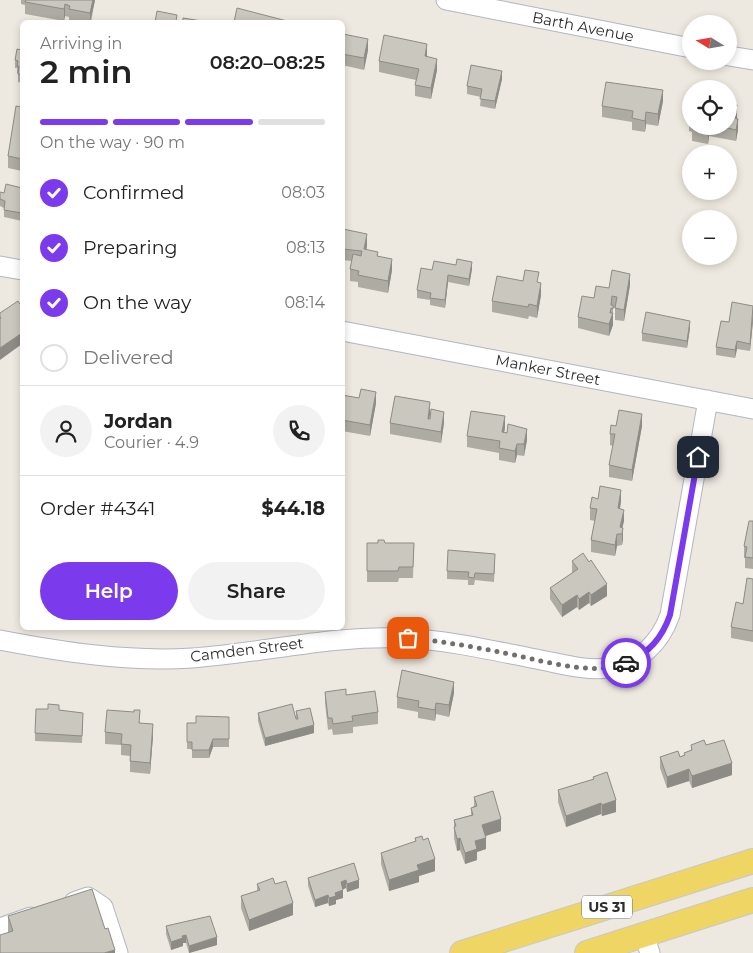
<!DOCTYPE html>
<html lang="en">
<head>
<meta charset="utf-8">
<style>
  body { margin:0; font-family:Montserrat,sans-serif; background:#f2f2f2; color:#222; height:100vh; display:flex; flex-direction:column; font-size:19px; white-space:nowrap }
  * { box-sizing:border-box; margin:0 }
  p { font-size:16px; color:#767676 }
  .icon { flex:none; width:28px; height:28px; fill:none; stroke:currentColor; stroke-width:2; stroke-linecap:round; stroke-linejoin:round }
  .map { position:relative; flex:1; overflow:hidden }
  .details { position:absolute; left:20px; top:20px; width:325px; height:610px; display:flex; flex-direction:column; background:#fff; border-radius:8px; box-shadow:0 2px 8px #0003 }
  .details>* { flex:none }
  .needle { width:32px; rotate:281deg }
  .fabs { position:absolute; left:682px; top:15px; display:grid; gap:10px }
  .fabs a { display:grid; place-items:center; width:55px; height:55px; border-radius:50%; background:#fff; box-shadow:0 2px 8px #0003; font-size:25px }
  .pin { position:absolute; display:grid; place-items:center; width:42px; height:42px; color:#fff; margin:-21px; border-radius:10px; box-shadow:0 2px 8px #0006 }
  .courier { position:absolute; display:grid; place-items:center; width:50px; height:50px; margin:-25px; border:4px solid #7c3aed; border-radius:50%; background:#fff; color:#222; box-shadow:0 1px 6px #0007 }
  .headline em { font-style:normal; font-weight:600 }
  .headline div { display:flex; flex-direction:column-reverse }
  .headline { display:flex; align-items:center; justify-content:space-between; height:85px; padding:0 20px }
  h1 { font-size:32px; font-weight:600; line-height:38px }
  .bar { display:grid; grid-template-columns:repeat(4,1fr); gap:8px 5px; align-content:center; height:60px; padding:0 20px }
  .bar i { height:6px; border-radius:4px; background:#e0e0e0 }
  .bar .on { background:#7c3aed }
  .bar p { grid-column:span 4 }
  .line { display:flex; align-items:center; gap:12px; padding:0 20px; border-top:1px solid #e0e0e0 }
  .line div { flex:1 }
  .round { display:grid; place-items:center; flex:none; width:52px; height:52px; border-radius:26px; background:#f2f2f2 }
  ol { padding:0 20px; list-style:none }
  li { display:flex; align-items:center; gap:15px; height:55px }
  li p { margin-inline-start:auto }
  li .icon { padding:5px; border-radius:50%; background:#7c3aed; color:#fff; stroke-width:4 }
  li:last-child { color:#767676 }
  li i { width:28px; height:28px; border:2px solid #e0e0e0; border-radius:50% }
  .primary-button { display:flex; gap:10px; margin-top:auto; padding:10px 20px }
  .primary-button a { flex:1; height:58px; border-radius:30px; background:#7c3aed; color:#fff; font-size:20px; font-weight:600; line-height:58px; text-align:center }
  .primary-button a+a { background:#f2f2f2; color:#222 }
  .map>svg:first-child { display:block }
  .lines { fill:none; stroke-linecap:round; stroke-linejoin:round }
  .minor-casing { stroke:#b3b5c0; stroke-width:21 }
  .major-casing { stroke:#c8c8c8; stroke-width:26 }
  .minor { stroke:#fff; stroke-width:19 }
  .major { stroke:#efd664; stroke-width:24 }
  .wall { fill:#aeaba3 }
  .shaded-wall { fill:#8d8b85 }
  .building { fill:#cac7be; stroke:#8d8b85 }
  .done { stroke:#716f6c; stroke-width:5; stroke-dasharray:0 9 }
  .route { stroke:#7c3aed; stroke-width:6 }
  .labels { text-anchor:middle; stroke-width:4; stroke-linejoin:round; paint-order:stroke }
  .shield { fill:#fff; stroke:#6c6c6c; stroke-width:1 }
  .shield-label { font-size:14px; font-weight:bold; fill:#2d2d2d }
  .street-label { font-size:15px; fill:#2d2d2d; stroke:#fff }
</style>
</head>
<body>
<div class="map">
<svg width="753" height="953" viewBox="0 0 753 953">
  <rect width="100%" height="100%" fill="#eee9e0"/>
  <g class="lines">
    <defs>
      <path id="minor" d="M446,0l245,48
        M729,56l24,4
        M0,266l22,4
        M342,331l411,78
        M0,640c63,12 127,22 192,18 71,-5 139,-23 210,-20 47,2 93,13 139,22 21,4 45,11 67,8 31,-4 52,-25 62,-53l38,-215
        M74,902l14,-5 15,10 15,46
        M0,928l31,-11
        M644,935l6,18"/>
      <path id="major" d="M462,953l291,-92
        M587,953l166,-53"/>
    </defs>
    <use href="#minor" class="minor-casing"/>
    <use href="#major" class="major-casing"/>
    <use href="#minor" class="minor"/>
    <use href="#major" class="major"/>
  </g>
  <path class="wall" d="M21,0h74l-4,22h-10l-12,-2v-3l-4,-1 -1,5 -39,-7v-9l-4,-1z
    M342,29l2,5 24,16 -4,20 -22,-5z
    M22,50v33l-4,-1v-8l-1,-1v-5h-2v-8z
    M427,57l10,13 -6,29 -16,-3v-11l1,-5 -37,-8v-11z
    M502,79l-7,30 -15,-3 1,-9 -14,-3v-8z
    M663,101l-5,25 -12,-2 -1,8 -13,-2v-8l-30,-5v-11z
    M22,107v64l-14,-3v-12z
    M691,107v19h38l8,-9 -1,2 2,11 -2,11 -27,-5 -1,8 -16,-3v-9l-3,-1v-11z
    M22,188v33l-18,-4v-9l-4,-2v-11l4,-2z
    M342,231l25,15 -1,4 12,6 14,14 -4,23 -30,-6v-5l-8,-1v-12l2,-8 -10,-1z
    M472,269l-3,17 -21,-4 -3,26 -15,-3v-5l-13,-2v-8l15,-20z
    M523,281l16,2 2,12 -4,23 -8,-2 -1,3 -36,-7v-11z
    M630,285l-6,36 -9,-1v-12h-2v17l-4,11 -31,-8v-11l16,-19 15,-10z
    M753,306v15l-3,30 -13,-2 -2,9 -19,-3v-8z
    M690,328l-3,20 -45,-7v-8z
    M342,395l34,8 -6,33 -28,-5z
    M430,414l-1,5 15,4 -3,20 -51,-9v-11z
    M616,426h26l-10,55 -23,-4v-12l4,-19 -3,-1v-11z
    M505,428l-1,4 23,8 -3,16 -7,-1 -2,8 -16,-3v-7l-32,-6v-11z
    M621,501l-1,8 4,12 -2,6 1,12 -1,6 -5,1 -2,10 -24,-4v-12l4,-19 -5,-1v-12z
    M753,521v48l-8,-1v-10h-1v-12z
    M367,543h47l-1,35h-14l-1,4h-31z
    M572,561l35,35 -16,10 -2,-3 -10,7 -2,-3 -15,10 -12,-18v-11l22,-15z
    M495,562l-1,20 -19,-2 -1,5h-6v-5l-21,-1v-8z
    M753,579v63l-22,-4v-11l12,-23z
    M325,692l21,3 32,17v12l-25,3v6l-20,2 -1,-6 -4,1 -3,-27z
    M454,693l-5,24 -13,-3 -1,7 -17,-3v-6l-21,-4v-11z
    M59,710l24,11 -1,22 -47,-2v-8z
    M296,711l18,22 -49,13 -7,-25v-8l38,6z
    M134,712l6,11 13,13 -3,38 -20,-2v-16l-9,-1v-10l-16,-1v-12z
    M229,717v30h-16l-4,11h-17v-9h-5v-26h9z
    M691,745h15l26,30 -40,13 -3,-7 -22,7 -7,-20v-11h20l4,-2v-2l7,-3z
    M593,777l23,35 -14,4 -1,-2 -35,13 -8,-25v-12l35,-10z
    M474,797l27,34 -15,5v13l-9,3v8l-12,4 -5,-14 -3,1 -3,-13v-18l17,-5v-7l3,-2z
    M415,838l8,2 12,31 -16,5v6l-30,9 -8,-27v-11l34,-11z
    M354,863l5,25 -12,4 -1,-4 -3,1v9l-7,2v4l-7,2 -1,-3 -13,4 -7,-21v-8z
    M257,884h18l18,31 -44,16 -8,-23v-12l16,-5z
    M8,916l97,13 10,24 -107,-21z
    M166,926l51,19 -28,8 -3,-10h-3v3l-12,4 -5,-16z"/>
  <path class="shaded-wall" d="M93,0h2l-5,22v-9z
    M65,4v12l-1,5v-12z
    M368,39v11l-4,20v-12z
    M427,44v12l-2,12v-12z
    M437,59v11l-6,29v-11z
    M502,71v8l-7,30v-8z
    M663,90v11l-5,25v-12z
    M737,105v12l-3,13v-12z
    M646,112v12l-1,8v-11z
    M738,119v11l-2,11v-11z
    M709,126v10l-1,8v-11z
    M367,234v12l-3,15v-12z
    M392,259v11l-4,23v-12z
    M472,262v7l-3,17v-7z
    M630,274v11l-6,36v-11z
    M448,275v7l-3,26v-8z
    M541,283v12l-4,23v-12z
    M612,296v13l-1,-1v10l2,-5v12l-4,11v-12z
    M753,313v8l-3,30v-7z
    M690,321v7l-3,20v-7z
    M22,333v11l-22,16v-12z
    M737,341v8l-2,9v-8z
    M376,392v11l-6,33v-11z
    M430,402v12l-2,16v-11z
    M444,412v11l-3,20v-11z
    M642,414v12l-10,55v-11z
    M505,416v12l-3,16v-12z
    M527,429v11l-3,16v-12z
    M517,444v11l-2,8v-12z
    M621,490v11l-3,19v-12z
    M624,510v11l-3,13 -1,-7z
    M623,528v11l-1,6v-11z
    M617,534v12l-2,10v-11z
    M607,584v12l-16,10v-11z
    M589,592v11l-10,7v-11z
    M577,595v12l-15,10v-12z
    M454,682v11l-5,24v-12z
    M436,703v11l-1,7v-11z
    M153,724v12l-3,38v-11z
    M314,725v8l-49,13v-8z
    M213,739v8l-4,11v-8z
    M732,763v12l-40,13v-12z
    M689,769v12l-22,7v-11z
    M616,800v12l-14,4v-11z
    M601,803v11l-35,13v-11z
    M501,819v12l-19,6v-12z
    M460,838v12l-3,1v-12z
    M486,838v11l-9,3v8l-12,4v-11l10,-12z
    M435,859v12l-16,5v6l-30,9v-11l28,-15z
    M346,880v8l-5,2v-8z
    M359,880v8l-12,4v-8z
    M343,890v8l-7,2v4l-7,2v-8l6,-5z
    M328,895v8l-13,4v-7z
    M293,903v12l-44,16v-11z
    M186,935v8h-3v3l-12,4v-8l11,-6z
    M217,937v8l-28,8v-7z
    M115,950v3h-11z"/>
  <path class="building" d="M26,0h67l-3,13 -21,-4 1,-3 -5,-2 -1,5 -39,-7z
    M237,8l50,13 -1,1h-52z
    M157,11l20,4 -1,6 7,1v-4l25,4h-53z
    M342,29h2l-1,5 25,5 -4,19 -22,-4z
    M384,35l43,9 -2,12 12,3 -6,29 -16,-3 4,-16 -40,-8z
    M17,49l5,1v25l-4,-1 1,-8h-2l1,-5 -3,-1z
    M471,65l31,6 -7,30 -15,-2 2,-10 -15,-3z
    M606,82l57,8 -5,24 -12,-2 -1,9 -13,-3 1,-7 -31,-5z
    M729,104l8,1 -3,13 4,1 -2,11 -17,-4h10z
    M16,106l6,1v52l-14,-3z
    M691,107v13h-2z
    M693,126h16l-1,7 -16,-4z
    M6,184l16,4v25l-18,-3 1,-9 -5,-2v-7l4,1z
    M343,229l24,5 -3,15 14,3 -1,4 15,3 -4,22 -30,-6 1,-4 -9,-2 3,-15 8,2 1,-5 -20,-2z
    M457,259l15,3 -3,17 -21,-4 -3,25 -15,-2 1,-5 -14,-3 4,-22 11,2 2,-9 22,4z
    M525,270l14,2 -2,10 4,1 -4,23 -8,-2 -1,3 -36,-6 5,-25 26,5z
    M612,270l18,4 -6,36 -9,-2 2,-11 -5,-1 -1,9h2v4l-2,-1 -1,5h3l-4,11 -31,-7 4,-21 12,2 2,-12 13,2z
    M18,301l4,6v26l-22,15v-29l1,-1 -1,-1v-4z
    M732,302l21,4 -3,38 -13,-3 -2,9 -19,-3 5,-26 8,1z
    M646,312l44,9 -3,20 -45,-8z
    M361,389l15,3 -6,33 -28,-5v-25l17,3z
    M395,396l35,6 -2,17h2l1,-10 13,3 -3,20 -51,-9z
    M619,410l23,4 -10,56 -23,-5 6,-31h-5l1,-9 5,1z
    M471,411l34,5 -3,16 5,1 1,-9 19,5 -3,15h-7l-2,7 -16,-3 1,-7 -33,-5z
    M600,486l21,4 -3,18 6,2 -4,17 3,1 -1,6h-5l-2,11 -24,-5 6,-31 -7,-1 2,-11 6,2z
    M749,521h4v37l-8,-1 2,-10 -3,-1z
    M378,540h6l1,3h29l-1,24h-14l-1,4h-31v-28h11z
    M448,550l47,4 -1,20 -19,-1 -1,5 -6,-1 1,-5 -22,-1z
    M583,553l6,9 2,-2 16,24 -16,11 -2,-3 -10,7 -2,-4 -15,10 -12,-17 28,-19 -6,-8z
    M747,578l6,1v52l-22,-4 5,-25 7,2z
    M402,670l52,12 -5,23 -13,-2 -1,7 -17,-3 1,-6 -22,-4z
    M346,689v6l29,-4 3,21 -26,4 1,5 -20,3 -1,-6h-4l-3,-26z
    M48,704l11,1v5l24,3 -1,23 -47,-3 1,-24h12z
    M292,704l4,15h2l-2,-8 14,-3 4,17 -49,13 -7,-25z
    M107,710l27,2v-2h6l-1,13 14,1 -3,39 -20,-2 1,-16 -10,-1 1,-10 -17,-2z
    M196,716l33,1v22h-16l-4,11h-17v-8h-5v-19h9z
    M704,740l2,5 18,-5 8,23 -40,13 -3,-7 -22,8 -7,-20 18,-6 2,6 5,-2 -1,-2 8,-3 -1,-5z
    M607,772l9,28 -14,5 -1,-2 -35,13 -8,-26 36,-11 -1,-2z
    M493,791l8,28 -19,6 4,13 -11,3 2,8 -12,4 -5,-15 -3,1 -3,-12 2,-1 -2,-6 19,-5 -2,-7 6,-2 -3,-9z
    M422,836l1,4 5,-2 7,21 -18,6 2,5 -30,10 -8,-27 35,-12 -1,-3z
    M354,863l5,17 -12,4 -1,-4 -5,2 2,8 -8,3 1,3 -7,2 -1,-3 -13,5 -7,-22z
    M273,878l2,6 11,-3 7,22 -44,17 -8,-24 19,-6 -3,-6z
    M92,889l13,40 3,-1 7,22 -11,3h-104v-18l13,-4 -5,-15z
    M210,916l7,21 -28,9 -3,-11 -4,1 1,2 -12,4 -5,-16z"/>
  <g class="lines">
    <path class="done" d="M408,638c31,3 61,8 91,14 36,6 93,26 127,11"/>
    <path class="route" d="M626,663c23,-10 36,-25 44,-48l28,-158"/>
  </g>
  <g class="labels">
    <rect class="shield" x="582" y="895.5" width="50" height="23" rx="4"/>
    <g class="shield-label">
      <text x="607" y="912">US 31</text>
    </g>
    <g class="street-label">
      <text transform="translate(583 27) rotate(11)" y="5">Barth Avenue</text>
      <text transform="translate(548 370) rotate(11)" y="5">Manker Street</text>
      <text transform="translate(247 650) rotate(-7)" y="5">Camden Street</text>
    </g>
  </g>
</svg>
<div class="fabs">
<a><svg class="needle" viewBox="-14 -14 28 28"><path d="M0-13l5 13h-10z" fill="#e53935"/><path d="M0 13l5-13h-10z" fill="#767676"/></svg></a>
<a><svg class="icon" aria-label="locate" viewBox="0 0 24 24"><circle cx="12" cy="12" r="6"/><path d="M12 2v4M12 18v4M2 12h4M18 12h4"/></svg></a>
<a>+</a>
<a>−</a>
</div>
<div class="pin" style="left:408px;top:638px;background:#ea580c"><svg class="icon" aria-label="bag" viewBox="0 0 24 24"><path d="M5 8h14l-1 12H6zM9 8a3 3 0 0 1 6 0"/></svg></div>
<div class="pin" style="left:698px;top:457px;background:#1f2937"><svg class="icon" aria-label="home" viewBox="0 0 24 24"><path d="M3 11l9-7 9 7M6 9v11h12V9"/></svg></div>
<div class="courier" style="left:626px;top:663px"><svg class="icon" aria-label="car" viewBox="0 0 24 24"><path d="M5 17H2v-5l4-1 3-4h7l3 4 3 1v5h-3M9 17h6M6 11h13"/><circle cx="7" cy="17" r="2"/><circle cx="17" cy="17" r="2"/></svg></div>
<section class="details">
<div class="headline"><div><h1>2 min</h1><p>Arriving in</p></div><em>08:20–08:25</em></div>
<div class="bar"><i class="on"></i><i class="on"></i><i class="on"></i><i></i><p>On the way · 90 m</p></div>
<ol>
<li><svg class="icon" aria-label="check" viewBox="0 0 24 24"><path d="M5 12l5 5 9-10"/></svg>Confirmed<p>08:03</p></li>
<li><svg class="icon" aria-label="check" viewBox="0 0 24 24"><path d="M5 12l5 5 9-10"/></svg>Preparing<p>08:13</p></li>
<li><svg class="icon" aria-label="check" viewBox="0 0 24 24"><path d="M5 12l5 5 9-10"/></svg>On the way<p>08:14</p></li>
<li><i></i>Delivered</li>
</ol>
<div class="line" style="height:90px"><a class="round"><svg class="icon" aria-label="person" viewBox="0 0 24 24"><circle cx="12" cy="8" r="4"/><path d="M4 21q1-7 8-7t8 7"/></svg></a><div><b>Jordan</b><p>Courier · 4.9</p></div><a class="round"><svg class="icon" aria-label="phone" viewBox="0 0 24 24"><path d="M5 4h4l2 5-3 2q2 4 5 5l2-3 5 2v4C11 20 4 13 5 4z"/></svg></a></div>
<div class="line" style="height:65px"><div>Order #4341</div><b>$44.18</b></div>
<div class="primary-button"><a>Help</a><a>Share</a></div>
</section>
</div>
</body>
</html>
